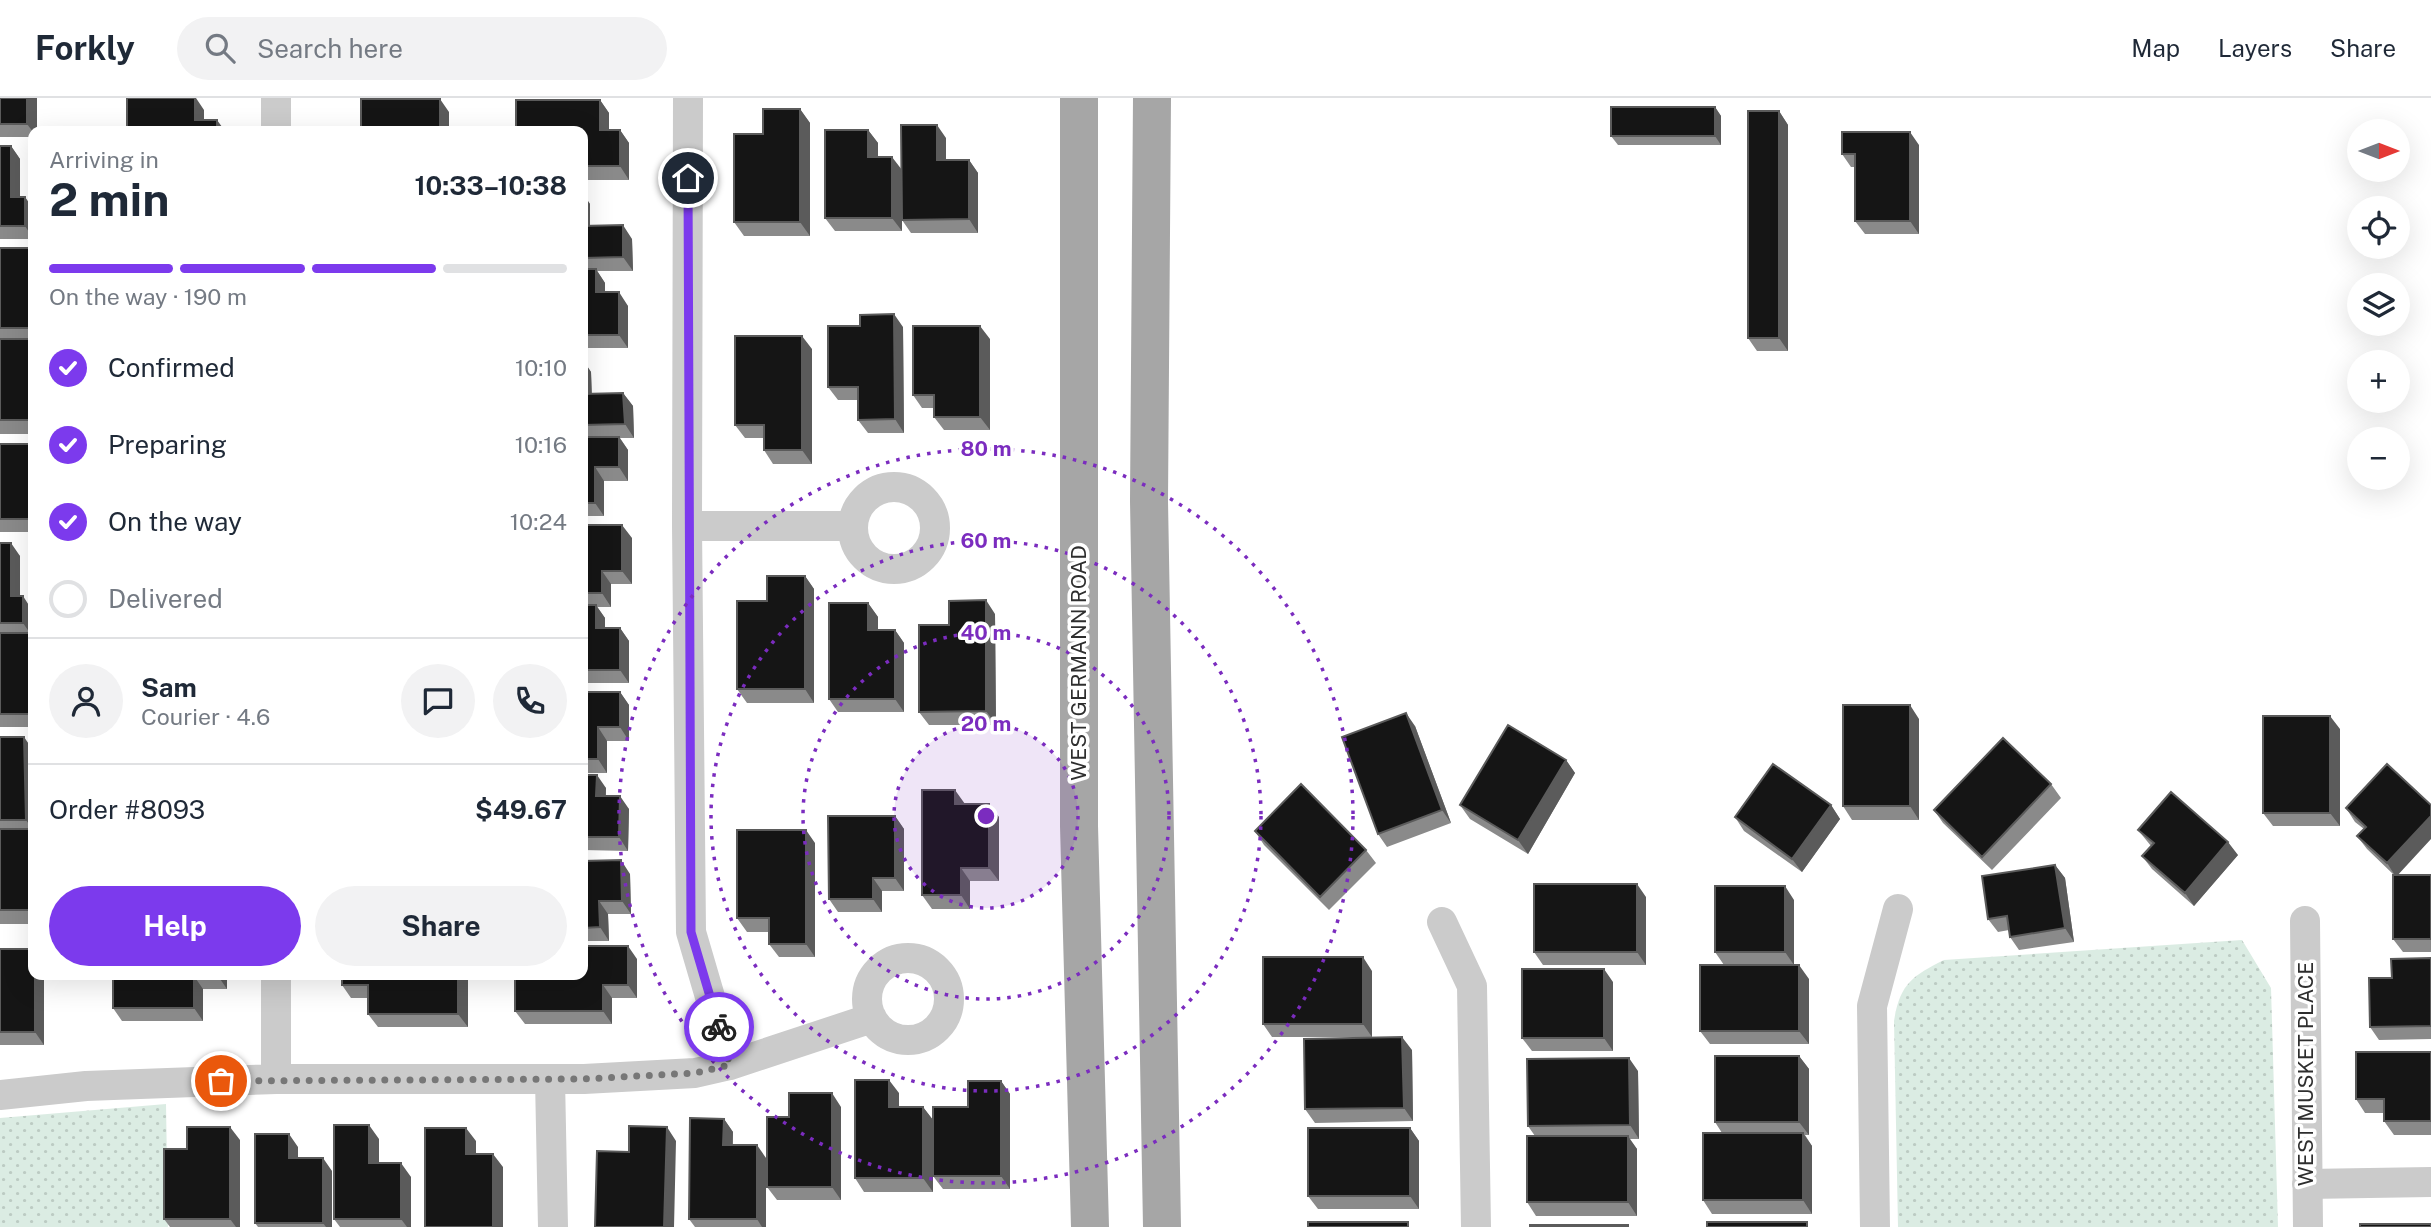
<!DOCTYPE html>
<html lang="en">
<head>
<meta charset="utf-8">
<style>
  body { margin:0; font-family:"Public Sans",sans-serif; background:#f2f2f3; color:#1f2937; height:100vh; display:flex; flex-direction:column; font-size:26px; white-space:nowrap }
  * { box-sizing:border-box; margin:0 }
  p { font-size:23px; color:#747a83 }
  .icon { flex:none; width:38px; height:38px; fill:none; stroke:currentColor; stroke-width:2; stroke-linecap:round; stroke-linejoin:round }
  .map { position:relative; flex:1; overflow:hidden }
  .drawer { position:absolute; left:28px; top:28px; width:560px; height:854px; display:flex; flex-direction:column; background:#fff; border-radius:14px; box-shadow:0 7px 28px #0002 }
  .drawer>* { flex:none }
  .needle { width:46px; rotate:90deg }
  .buttons { position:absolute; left:2347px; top:21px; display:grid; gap:14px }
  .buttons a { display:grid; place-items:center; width:63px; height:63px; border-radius:50%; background:#fff; box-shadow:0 7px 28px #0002; font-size:35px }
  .pin { position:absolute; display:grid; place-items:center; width:60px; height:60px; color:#fff; margin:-30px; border:4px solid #fff; border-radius:50%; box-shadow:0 2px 7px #0007 }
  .courier { position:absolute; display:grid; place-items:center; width:70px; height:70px; margin:-35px; border:5px solid #7c3aed; border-radius:50%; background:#fff; color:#222; box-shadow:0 2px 9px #0007 }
  .head em { font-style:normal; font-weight:700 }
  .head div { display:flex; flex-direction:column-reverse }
  .head { display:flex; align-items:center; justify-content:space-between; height:119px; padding:0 21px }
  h1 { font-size:46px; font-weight:700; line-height:52px }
  .bar { display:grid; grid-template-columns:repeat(4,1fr); gap:10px 7px; align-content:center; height:84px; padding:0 21px }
  .bar i { height:9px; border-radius:5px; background:#e0e1e3 }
  .bar .active { background:#7c3aed }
  .bar p { grid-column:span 4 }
  .line { display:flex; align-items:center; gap:18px; padding:0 21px; border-top:2px solid #e0e1e3 }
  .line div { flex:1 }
  .round { display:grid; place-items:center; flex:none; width:74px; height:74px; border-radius:37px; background:#f2f2f3 }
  ol { padding:0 21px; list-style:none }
  li { display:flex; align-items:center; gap:21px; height:77px }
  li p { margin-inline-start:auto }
  li .icon { padding:7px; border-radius:50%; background:#7c3aed; color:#fff; stroke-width:4 }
  li:last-child { color:#747a83 }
  li i { width:38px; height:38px; border:4px solid #e0e1e3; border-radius:50% }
  .action { display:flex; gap:14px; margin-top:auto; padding:14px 21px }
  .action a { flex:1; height:80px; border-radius:42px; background:#7c3aed; color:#fff; font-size:28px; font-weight:700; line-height:80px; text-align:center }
  .action a+a { background:#f2f2f3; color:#1f2937 }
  header { display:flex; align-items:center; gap:42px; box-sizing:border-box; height:98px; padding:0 35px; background:#fff; border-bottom:2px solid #e0e1e3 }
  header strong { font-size:33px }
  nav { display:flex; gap:38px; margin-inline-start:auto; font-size:24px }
  .search { width:490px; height:63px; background:#f2f2f3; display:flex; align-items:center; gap:18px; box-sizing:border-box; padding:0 24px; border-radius:38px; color:#747a83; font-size:26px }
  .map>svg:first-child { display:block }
  .park { fill:url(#park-dots) }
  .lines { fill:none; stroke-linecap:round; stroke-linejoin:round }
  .minor { stroke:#cbcbcb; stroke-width:30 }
  .major { stroke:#a6a6a6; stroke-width:38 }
  .wall { fill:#8a8a8a }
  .shaded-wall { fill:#5b5b5b }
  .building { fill:#151515; stroke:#5b5b5b; stroke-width:2 }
  .done { stroke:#777; stroke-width:7; stroke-dasharray:0 12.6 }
  .route { stroke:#7c3aed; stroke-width:9 }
  .ring { fill:none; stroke:#7b2cbf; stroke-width:3.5; stroke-dasharray:3.5 7 }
  .labels { text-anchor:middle; stroke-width:7; stroke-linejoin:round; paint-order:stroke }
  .street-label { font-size:21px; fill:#2e2e2e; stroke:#fff }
  .centre { fill:#7b2cbf; stroke:#fff; stroke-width:3.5 }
  .ring-label { font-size:21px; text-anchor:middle; font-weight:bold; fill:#7b2cbf; stroke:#fff; stroke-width:7; stroke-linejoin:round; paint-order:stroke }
</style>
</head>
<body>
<header>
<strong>Forkly</strong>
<div class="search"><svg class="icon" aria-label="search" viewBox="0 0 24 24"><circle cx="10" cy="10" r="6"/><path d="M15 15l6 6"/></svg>Search here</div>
<nav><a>Map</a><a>Layers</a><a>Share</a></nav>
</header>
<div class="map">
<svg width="2431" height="1129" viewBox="0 0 2431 1129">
  <defs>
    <pattern id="park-dots" width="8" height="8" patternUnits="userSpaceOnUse" patternTransform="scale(1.75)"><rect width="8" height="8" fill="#dbece3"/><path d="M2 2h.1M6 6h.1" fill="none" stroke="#bccbc3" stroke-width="1.8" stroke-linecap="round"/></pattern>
  </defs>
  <rect width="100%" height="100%" fill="#fff"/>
  <path class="park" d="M2242,842l29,48 7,239h-380l-4,-206c6,-37 18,-45 50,-61z
    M166,1006l2,123h-168v-109z"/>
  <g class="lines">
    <path class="minor" d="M276,0v33
      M688,0l-1,428 4,406 39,133
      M853 430a41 41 0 1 1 82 0a41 41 0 1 1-82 0Z
      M687,428h166
      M2305,823l3,306
      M1442,824l30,64 4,241
      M867 901a41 41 0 1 1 82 0a41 41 0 1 1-82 0Z
      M276,877v104
      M550,981l3,148
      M0,997l86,-9 190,-7h308l111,-6 35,-8 142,-47
      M2307,1086l124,-2
      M1875,1129l-3,-221 26,-97"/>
    <path class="major" d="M1079,0v728l11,401
      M1152,0l-3,403 13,726"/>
  </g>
  <path class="wall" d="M0,0h37v33h-4v6h-33z
    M600,2l9,13v17h11l9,13v37h-46v-49z
    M1715,9l6,9v29h-103l-7,-9z
    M800,11l10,14v113h-66l-10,-14z
    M1779,13l9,14v226h-31l-9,-13z
    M868,32l10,13v14l23,13 45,-32v22h23l9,13v60h-67l-9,-13v-30v41h-67l-10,-13z
    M1919,47v89h-54l-10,-13v-54h-4l-9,-13z
    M0,48h11l9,13v38h5l8,12v30h-33z
    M583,96l7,10v22l42,13 1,32h-36l8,12v9l23,14v42h-45z
    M0,150h31l2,2v184h-33z
    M903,229l1,106h-36l-10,-13v-20h-20l-10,-13z
    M990,241v91h-46l-10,-13v-9h-12l-9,-13z
    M812,251v115h-39l-9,-14v-12h-19l-10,-13z
    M583,262l8,12 1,22 31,-1 10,13 1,32h-14l8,12v31h-24v35h-21z
    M0,346l33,2v86h-33z
    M583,427l49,13v46h-21v23h-14l8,11v10h15l9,13v42h-46z
    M0,445l20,13v40l12,14 1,117h-33z
    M805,478l9,13v114h-67l-10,-14 30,-88z
    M868,505l10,14v13h17l9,13v69h-66l-9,-13z
    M995,516l1,111h-67l-10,-13 30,-87z
    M583,594h37l9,13v36h-22v32h-24z
    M1919,621v101h-67l-9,-14z
    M1415,628l36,97 -64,24 -9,-13z
    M2340,631v97h-67l-10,-13z
    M0,639l33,13v83h-1l1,2v89h-33z
    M1566,662l9,13 -47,81 -58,-35 -10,-14z
    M2387,666l11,111h33v77h-28l-10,-13 1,-64 -27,-26 -10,-13 7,-7 -9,-7 -9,-14z
    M583,677l23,13v8l23,13 -1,42 -45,-1z
    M2051,686l10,14 -69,72 -49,-47 -9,-13z
    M965,706l34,13v64h-29v28h-38l-10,-14z
    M1831,707l9,14 -38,53 -58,-41 -9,-14z
    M895,718l9,13v62h-22v21h-44l-9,-13z
    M2138,732l100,25 -44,51 -42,-37 -10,-13 9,-10z
    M1255,733l111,19 10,13 -47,47 -65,-65z
    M815,745v114h-36l-10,-13v-12h-22l-10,-14z
    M583,763l47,13 1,40h-23l1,27h-26z
    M2055,767l10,13 9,64 -55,8 -9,-13 -1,-7 -11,2 -10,-13z
    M1646,799v68h-103l-9,-13z
    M1794,802v65h-70l-9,-13z
    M0,851l44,26v70h-44z
    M2431,860v81l-52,1 -9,-13 22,-49z
    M637,861v39h-25v26h-87l-10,-13z
    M1372,873v66h-100l-9,-13z
    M113,877h114v14h-24v32h-81l-9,-13z
    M468,877v52h-90l-10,-13v-16h-17l-9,-13z
    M1809,881v65h-99l-10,-13z
    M1613,884v69h-81l-10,-13z
    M1412,952l1,71 -98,2 -10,-14z
    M2431,954v83h-37l-10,-14v-8h-19l-9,-14z
    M1799,958l10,13v66h-4l7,11v68h-100l-9,-14 19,-67 -7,-11z
    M1638,973l1,68h-10l8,10v67h-101l-9,-14 8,-66 -7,-10z
    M1001,983l9,13v95h-67l-10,-13 35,-69z
    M899,995v14h24l10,13v72h-69l-9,-14z
    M841,1009v93h-64l-10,-13 22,-70z
    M724,1021l9,13v13l33,13v69h-71l-6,-8z
    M1410,1030l9,13v68h-101l-10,-13z
    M379,1041v24l32,14v50h-71l-6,-8z
    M240,1042v87h-70l-6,-8 23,-70z
    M298,1049v11l34,13v56h-74l-3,-4z"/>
  <path class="shaded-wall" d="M27,0h10v33l-4,1 -6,-8z
    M195,0h1l8,12v21l-9,-11z
    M440,1l9,13v19h-9z
    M600,2l9,13v30l-9,-13z
    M1715,9l6,9v29l-6,-9z
    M800,11l10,14v113l-10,-14z
    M1779,13l9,14v226l-9,-13z
    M217,22l8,11h-8z
    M937,27l9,13v36l-9,-14z
    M620,32l9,13v37l-9,-14z
    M868,32l10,13v27l-10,-13z
    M1910,34l9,13v89l-9,-13z
    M11,48l9,13v51l-9,-13z
    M892,59l10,13v61l-10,-13z
    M969,62l9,13v60l-9,-14z
    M583,96l7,10v35l-7,-10z
    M25,99l8,12v29l-8,-12z
    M623,127l9,14 1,32 -10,-14z
    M31,150l2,2v80l-1,-2z
    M596,171l9,14v23l-9,-14z
    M619,194l9,14v42l-9,-13z
    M894,216l9,13 1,106 -9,-14z
    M980,228l10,13v91l-10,-13z
    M802,238l10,13v115l-10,-14z
    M31,241l2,4v81l-2,-4z
    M583,262l8,12 1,36 -9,-14z
    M623,295l10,13 1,32 -9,-14z
    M619,339l9,13v31l-9,-14z
    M32,346l1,2v75l-1,-2z
    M595,369l9,14v35l-9,-13z
    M622,427l10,13v46l-10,-13z
    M11,445l9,13v54l-9,-14z
    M602,473l9,13v23l-9,-14z
    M805,478l9,13v114l-9,-14z
    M23,498l9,14 1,105 -1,-79 -9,-13z
    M986,502l9,14 1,111 -10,-14z
    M868,505l10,14v26l-10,-13z
    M596,507l9,13v23l-9,-13z
    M620,530l9,13v42l-9,-13z
    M895,532l9,13v69l-9,-13z
    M620,594l9,13v36l-9,-14z
    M1910,607l9,14v101l-9,-14z
    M1406,615l9,13 36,97 -9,-13z
    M2330,618l10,13v97l-10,-13z
    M598,629l9,14v32l-9,-14z
    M24,639l9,13v80l-7,-10z
    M1566,662l9,13 -47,81 -10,-14z
    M597,677l9,13 -1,21 -9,-13z
    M955,692l10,14h-10z
    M620,698l9,13 -1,42 -9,-14z
    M989,706l10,13v64l-10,-13z
    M1831,707l9,14 -38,53 -10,-13z
    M895,718l9,13v62l-9,-13z
    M2431,718v23l-35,38 -9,-14z
    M29,731l4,6v81l-4,-6z
    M806,732l9,13v114l-9,-13z
    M2228,744l10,13 -44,51 -9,-13z
    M621,762l9,14 1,40 -9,-13z
    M2055,767l10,13 9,64 -9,-14z
    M961,770l9,13v28l-9,-14z
    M873,780l9,13v21l-9,-13z
    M1637,786l9,13v68l-9,-13z
    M1785,788l9,14v65l-9,-13z
    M599,803l9,13 1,27 -9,-14z
    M628,848l9,13v39l-9,-13z
    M1363,859l9,14v66l-9,-13z
    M1799,867l10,14v65l-10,-13z
    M1604,871l9,13v69l-9,-13z
    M35,877h9v70l-9,-13z
    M218,877h9v14l-9,-13z
    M458,877h10v52l-10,-13z
    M194,878l9,13v32l-9,-13z
    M603,887l9,13v26l-9,-13z
    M1402,939l10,13 1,71 -9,-13z
    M1799,958l10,13v66l-10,-13z
    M1629,960l9,13 1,68 -9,-14z
    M889,982l10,13v27l-10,-13z
    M1001,983l9,13v95l-9,-13z
    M832,995l9,14v93l-9,-13z
    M923,1009l10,13v72l-10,-14z
    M724,1021l9,13 -1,26 -9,-13z
    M369,1027l10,14v38l-10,-14z
    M230,1029l10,13v87h-4l-6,-8z
    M667,1029l9,14 -2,86h-10z
    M466,1030l10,13v26l-10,-13z
    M1410,1030l9,13v68l-9,-13z
    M1803,1035l9,13v68l-9,-14z
    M289,1036l9,13v24l-9,-13z
    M1628,1038l9,13v67l-9,-14z
    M757,1047l9,13v69h-4l-5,-8z
    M493,1056l10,13v60h-10z
    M323,1060l9,13v56h-6l-3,-4z
    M401,1065l10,14v50h-4l-6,-8z"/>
  <path class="building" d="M0,0h27v26h-27z
    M127,0h68v22h22v11h-90z
    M361,1h79v32h-100v-1h21z
    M516,2h84v30h20v36h-37v-35h-67z
    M1611,9h104v29h-104z
    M763,11h37v113h-66v-88h29z
    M1748,13h31v227h-31z
    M901,27h36v35h32v59l-67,1z
    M825,32h43v27h24v61h-67z
    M1842,34h68v89h-55v-67h-13z
    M0,48h11v51h14v29h-25z
    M623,127v32l-40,1v-32z
    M0,150h31l1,80h-32z
    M583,171h13v23h23v43h-36z
    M894,216l1,105 -37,1v-33h-30v-61h32v-11z
    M913,228h67v91h-46v-22h-21z
    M735,238h67v114h-38v-25h-29z
    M0,241h31v81h-31z
    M583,294v2l40,-1 2,31 -42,1z
    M583,339h36v30h-24v36h-12z
    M0,346h32v75h-32z
    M583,427h39v46h-20v22h-19z
    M0,445h11v53h12v27h-23z
    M767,478h38v113h-68v-88h30z
    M986,502v111l-67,1v-87h30v-24z
    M829,505h39v27h27v69h-66z
    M583,507h13v23h24v42h-37z
    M0,535h32v81h-32z
    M583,594h37v35h-22v32h-15z
    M1843,607h67v101h-67z
    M1406,615l36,97 -64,24 -36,-97z
    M2263,618h67v97h-67z
    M1508,627l58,35 -48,80 -58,-35z
    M0,639h24l2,83h-26z
    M2003,640l48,46 -69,73 -48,-47z
    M1773,666l58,41 -39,54 -57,-42z
    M2387,666l44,41v11l-44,47 -30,-27 9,-9 -20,-19z
    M583,677h14l-1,21h24l-1,41h-36z
    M1301,686l65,66 -46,47 -65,-66z
    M922,692h33v14h34v64h-28v27h-39z
    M2171,694l57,50 -43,51 -43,-37 12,-13 -16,-13z
    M828,718h67v62h-22v21h-44z
    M0,731h29v81h-29z
    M737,732h69v114h-37v-26h-32z
    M621,762l1,41h-23l1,26 -17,1v-67z
    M2055,767l10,63 -55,9 -3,-21 -19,3 -6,-43z
    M2393,777h38v64h-38z
    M1534,786h103v68h-103z
    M1715,788h70v66h-70z
    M583,848h45v39h-25v26h-88v-36h68z
    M0,851h33v26h2v57h-35z
    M1263,859h100v67h-100z
    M2431,860v68l-61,1 -1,-49h23l-1,-19z
    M1700,867h99v66h-99z
    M1522,871h82v69h-82z
    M113,877h105v1h-24v32h-81z
    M342,877h116v39h-90v-29h-26z
    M1402,939l2,71 -99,1 -1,-70z
    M2356,954h75v69h-47v-22h-28z
    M1715,958h84v66h-84z
    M1629,960l1,67 -102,1 -1,-67z
    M855,982h34v27h34v71h-68z
    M968,983h33v95h-68v-69h35z
    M789,995h43v94h-65v-70h22z
    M690,1020l34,1 -1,26h34v74h-68z
    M334,1027h35v38h32v56h-67z
    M629,1028l38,1 -3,100h-69l2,-76 32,1z
    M187,1029h43v92h-66v-70h23z
    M425,1030h41v26h27v73h-68z
    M1308,1030h102v68h-102z
    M1703,1035h100v67h-100z
    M255,1036h34v24h34v65h-68z
    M1527,1038h101v66h-101z
    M1308,1124h100v5h-100z
    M1707,1124h100v5h-100z
    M2360,1126h71v3h-71z
    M1530,1127h98v2h-98z"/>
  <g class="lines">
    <path class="done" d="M221,983l362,-2 112,-6 35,-8 -11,-38"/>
    <path class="route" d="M688,80l3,754 28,95"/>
  </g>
  <circle cx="986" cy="718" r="92" fill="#7b2cbf" fill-opacity=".12"/>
  <g class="ring">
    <circle cx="986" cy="718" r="92"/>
    <circle cx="986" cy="718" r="183"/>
    <circle cx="986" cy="718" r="275"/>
    <circle cx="986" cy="718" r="367"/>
  </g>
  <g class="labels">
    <g class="street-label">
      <text transform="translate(1079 565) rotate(-90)" y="7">WEST GERMANN ROAD</text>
      <text transform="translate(2306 976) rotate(-90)" y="7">WEST MUSKET PLACE</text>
    </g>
  </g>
  <circle cx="986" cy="718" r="10" class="centre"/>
  <g class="ring-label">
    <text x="986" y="358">80 m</text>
    <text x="986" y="450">60 m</text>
    <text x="986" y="542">40 m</text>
    <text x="986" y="633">20 m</text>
  </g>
</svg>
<div class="buttons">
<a><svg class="needle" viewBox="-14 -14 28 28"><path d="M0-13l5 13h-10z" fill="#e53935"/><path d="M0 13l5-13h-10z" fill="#747a83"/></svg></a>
<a><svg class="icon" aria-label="locate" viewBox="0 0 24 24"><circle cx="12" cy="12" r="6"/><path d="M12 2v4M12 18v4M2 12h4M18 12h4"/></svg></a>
<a><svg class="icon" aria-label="layers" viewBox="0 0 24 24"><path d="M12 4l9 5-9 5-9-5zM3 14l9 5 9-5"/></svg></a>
<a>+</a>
<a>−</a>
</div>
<div class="pin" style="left:221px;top:983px;background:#ea580c"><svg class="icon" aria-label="bag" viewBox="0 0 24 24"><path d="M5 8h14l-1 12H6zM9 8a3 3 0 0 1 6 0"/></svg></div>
<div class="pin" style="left:688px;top:80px;background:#1f2937"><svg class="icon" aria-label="home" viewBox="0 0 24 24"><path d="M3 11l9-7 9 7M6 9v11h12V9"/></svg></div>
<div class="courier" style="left:719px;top:929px"><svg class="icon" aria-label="bike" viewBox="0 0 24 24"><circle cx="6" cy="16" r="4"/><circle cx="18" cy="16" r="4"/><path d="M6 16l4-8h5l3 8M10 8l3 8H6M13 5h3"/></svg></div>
<section class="drawer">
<div class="head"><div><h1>2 min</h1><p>Arriving in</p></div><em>10:33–10:38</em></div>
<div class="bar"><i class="active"></i><i class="active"></i><i class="active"></i><i></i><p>On the way · 190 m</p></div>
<ol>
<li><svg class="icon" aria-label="check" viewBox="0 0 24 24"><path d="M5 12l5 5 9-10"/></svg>Confirmed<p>10:10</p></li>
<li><svg class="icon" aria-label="check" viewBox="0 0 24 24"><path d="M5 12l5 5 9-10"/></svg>Preparing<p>10:16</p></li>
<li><svg class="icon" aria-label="check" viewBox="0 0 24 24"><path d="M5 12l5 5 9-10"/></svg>On the way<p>10:24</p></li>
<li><i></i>Delivered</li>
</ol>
<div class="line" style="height:126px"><a class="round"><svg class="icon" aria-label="person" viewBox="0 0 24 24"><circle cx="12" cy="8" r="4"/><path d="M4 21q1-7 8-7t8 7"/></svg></a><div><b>Sam</b><p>Courier · 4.6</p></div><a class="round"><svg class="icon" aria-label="chat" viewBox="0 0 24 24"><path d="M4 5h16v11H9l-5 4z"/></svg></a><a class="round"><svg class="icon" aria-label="phone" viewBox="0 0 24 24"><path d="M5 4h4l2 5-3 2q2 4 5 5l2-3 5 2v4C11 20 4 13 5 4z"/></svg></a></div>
<div class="line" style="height:91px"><div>Order #8093</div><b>$49.67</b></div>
<div class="action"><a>Help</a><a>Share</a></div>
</section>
</div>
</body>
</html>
